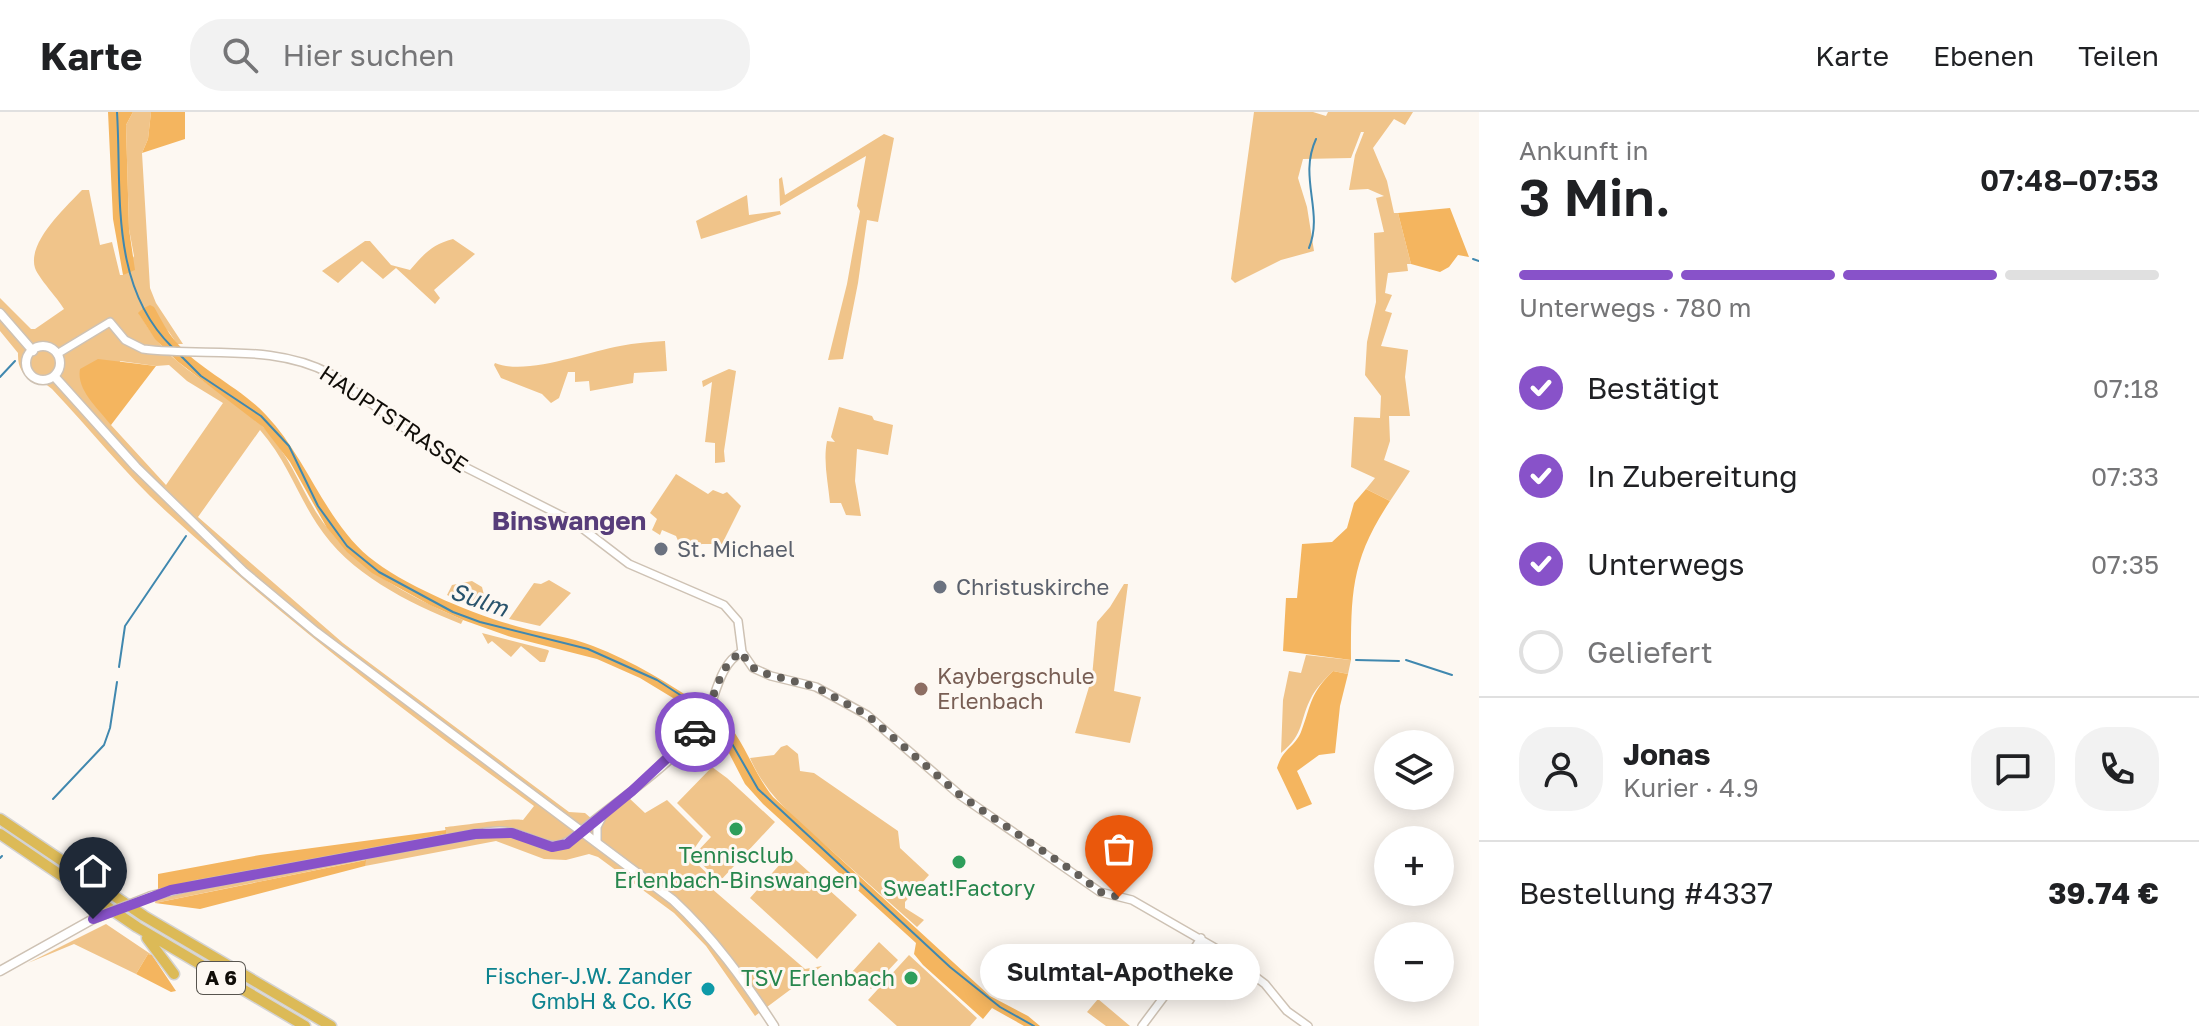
<!DOCTYPE html>
<html lang="de">
<head>
<meta charset="utf-8">
<style>
  body { margin:0; font-family:"Golos Text",sans-serif; background:#f2f2f2; color:#202124; height:100vh; display:flex; flex-direction:column; font-size:30px; white-space:nowrap }
  * { box-sizing:border-box; margin:0 }
  p { font-size:26px; color:#757577 }
  .icon { flex:none; width:44px; height:44px; fill:none; stroke:currentColor; stroke-width:2; stroke-linecap:round; stroke-linejoin:round }
  .map { position:relative; flex:1; overflow:hidden }
  .panel { display:flex; flex-direction:column; background:#fff; width:720px }
  .panel>* { flex:none }
  .fabs { position:absolute; left:1374px; top:618px; display:grid; gap:16px }
  .fabs a { display:grid; place-items:center; width:80px; height:80px; border-radius:50%; background:#fff; box-shadow:0 4px 20px #0003; font-size:40px }
  .pin { position:absolute; display:grid; place-items:center; width:68px; height:68px; color:#fff; margin:-82px -34px; border-radius:50% 50% 50% 0; rotate:-45deg; box-shadow:0 0 8px #0007 }
  .pin .icon { rotate:45deg }
  .courier { position:absolute; display:grid; place-items:center; width:80px; height:80px; margin:-40px; border:6px solid #8852c9; border-radius:50%; background:#fff; color:#222; box-shadow:0 2px 10px #0007 }
  .bubble { position:absolute; height:56px; border-radius:28px; background:#fff; box-shadow:0 4px 20px #0003; font-size:26px; font-weight:600; line-height:56px; text-align:center }
  .head em { font-style:normal; font-weight:600 }
  .head div { display:flex; flex-direction:column-reverse }
  .head { display:flex; align-items:center; justify-content:space-between; height:136px; padding:0 40px }
  h1 { font-size:52px; font-weight:600; line-height:60px }
  .bar { display:grid; grid-template-columns:repeat(4,1fr); gap:12px 8px; align-content:center; height:96px; padding:0 40px }
  .bar i { height:10px; border-radius:6px; background:#e0e0e0 }
  .bar .current { background:#8852c9 }
  .bar p { grid-column:span 4 }
  .line { display:flex; align-items:center; gap:20px; padding:0 40px; border-top:2px solid #e0e0e0 }
  .line div { flex:1 }
  .round { display:grid; place-items:center; flex:none; width:84px; height:84px; border-radius:32px; background:#f2f2f2 }
  ol { padding:0 40px; list-style:none }
  li { display:flex; align-items:center; gap:24px; height:88px }
  li p { margin-inline-start:auto }
  li .icon { padding:8px; border-radius:50%; background:#8852c9; color:#fff; stroke-width:4 }
  li:last-child { color:#757577 }
  li i { width:44px; height:44px; border:4px solid #e0e0e0; border-radius:50% }
  header { display:flex; align-items:center; gap:48px; box-sizing:border-box; height:112px; padding:0 40px; background:#fff; border-bottom:2px solid #e0e0e0 }
  header strong { font-size:38px }
  nav { display:flex; gap:44px; margin-inline-start:auto; font-size:28px }
  .search { width:560px; height:72px; background:#f2f2f2; display:flex; align-items:center; gap:20px; box-sizing:border-box; padding:0 28px; border-radius:32px; color:#757577; font-size:30px }
  main { display:flex; flex:1; min-height:0 }
  .map>svg:first-child { display:block }
  .green { fill:#f0c48a; fill-rule:evenodd }
  .forest { fill:#f4b55f }
  .lines { fill:none; stroke-linecap:round; stroke-linejoin:round }
  .stream { stroke:#4088af; stroke-width:2 }
  .tertiary-casing { stroke:#cec2b4; stroke-width:10 }
  .secondary-casing { stroke:#cec2b4; stroke-width:11 }
  .motorway-casing { stroke:#d4d3d3; stroke-width:13 }
  .tertiary { stroke:#fff; stroke-width:7 }
  .secondary { stroke:#fff; stroke-width:8 }
  .motorway { stroke:#dcba57; stroke-width:10 }
  .secondary-bridge-casing { stroke:#cec2b4; stroke-width:11; stroke-linecap:butt }
  .secondary-bridge { stroke:#fff; stroke-width:8 }
  .done { stroke:#635f5a; stroke-width:8; stroke-dasharray:0 14.4 }
  .route { stroke:#8852c9; stroke-width:10 }
  .worship-dot { fill:#6b7280; stroke:#fdf8f2; stroke-width:3 }
  .education-dot { fill:#8d6e63; stroke:#fdf8f2; stroke-width:3 }
  .leisure-dot { fill:#2e9e5b; stroke:#fdf8f2; stroke-width:3 }
  .culture-dot { fill:#0f9aa8; stroke:#fdf8f2; stroke-width:3 }
  .labels { text-anchor:middle; stroke-width:6; stroke-linejoin:round; paint-order:stroke }
  .shield { fill:#fdf8f2; stroke:#57544e; stroke-width:2 }
  .shield-label { font-size:20px; font-weight:bold; fill:#100d08 }
  .street-label { font-size:22px; fill:#100d08; stroke:#fdf8f2 }
  .worship-label { font-size:22px; fill:#5b616d; stroke:#fdf8f2; text-anchor:start }
  .education-label { font-size:22px; fill:#785e54; stroke:#fdf8f2; text-anchor:start }
  .leisure-label { font-size:22px; fill:#27864d; stroke:#fdf8f2 }
  .culture-label { font-size:22px; fill:#0d838f; stroke:#fdf8f2; text-anchor:end }
  .water-label { font-size:24px; font-style:italic; fill:#28536c; stroke:#fdf8f2 }
  .quarter-label { font-size:26px; font-weight:bold; fill:#573d7a; stroke:#fdf8f2 }
</style>
</head>
<body>
<header>
<strong>Karte</strong>
<div class="search"><svg class="icon" aria-label="search" viewBox="0 0 24 24"><circle cx="10" cy="10" r="6"/><path d="M15 15l6 6"/></svg>Hier suchen</div>
<nav><a>Karte</a><a>Ebenen</a><a>Teilen</a></nav>
</header>
<main>
<div class="map">
<svg width="1479" height="914" viewBox="0 0 1479 914">
  <rect width="100%" height="100%" fill="#fdf8f2"/>
  <path class="green" d="M133,0h18l-3,27 -6,14 8,135 6,15 27,41h-6l-8,-12 -27,-23 -3,5c11,17 22,34 38,47 28,24 63,41 88,68 23,25 34,55 51,83 35,55 89,82 147,108l-2,4c-54,-22 -112,-50 -144,-100 -21,-32 -30,-63 -57,-94l-62,87 145,126 226,169 16,1 14,12 29,-28 17,16 22,-13 36,36 -14,20 27,26 -5,6 94,81 17,-3 -67,50 -49,-70 -32,-33 -76,-56 -9,-3 -23,6 -22,-1 -48,-18 -131,25v-6l-210,43 3,-14 288,-55 -1,-7c14,-1 70,-10 78,-7l11,-14c-127,-92 -250,-187 -366,-293 -42,-38 -77,-83 -116,-124 -13,-13 -35,-6 -34,-36l-18,-22v-33l31,31h4l29,-20c-7,-12 -25,-30 -29,-41 -8,-26 31,-61 47,-78h7l11,55 12,-3 8,33h3l11,-19 -5,-27 -3,-104zM120,249l36,5 13,-1 18,16 36,22 -57,82 -55,-60z
    M1254,0h59l13,4 2,-4h85l-8,13 -11,-6 -21,29 14,33 7,32h4l13,51h-4l1,7 -20,2 -3,20 7,2 -7,16 7,2 -11,33 27,4 -3,27 5,39h-21l1,25 -6,19 26,11 -20,30 -24,-12 9,-11 -24,-11 3,-50 26,1 1,-22 -16,-21 2,-33 9,-40 -2,-69 10,-1 -8,-34 8,-2 -16,-7 -19,1 6,-35 9,-23h-3l-10,26 -48,1 -5,19 9,29 7,44 -33,9 -46,23 -4,-4z
    M884,22l10,4 -16,84 -11,-2 -9,63 -15,76 -15,1 19,-76 13,-73 -3,-5 9,-50 -86,50 -1,-27 3,-2 3,18z
    M747,83l2,20 31,-4 1,3 -80,25 -5,-18z
    M453,127l22,15 -41,36 6,8 -5,6 -39,-36 -13,11 -21,-18 -24,22 -16,-12 43,-30h5l21,24 19,5c14,-16 21,-25 43,-31z
    M665,229l2,30 -33,2 -1,10 -43,8 -1,-10 -14,1v-10h-7l-9,26 -8,5 -9,-9 -41,-16 -7,-13 1,-2c31,13 91,-11 125,-17 15,-3 30,-4 45,-5z
    M729,257l7,2 -12,80 1,11 -10,1v-20l-10,-1 7,-60 -9,5 -1,-6z
    M839,295l33,9 2,4 19,5 -5,30 -31,-6 -2,32 6,35 -15,-1 -5,-12h-11c-2,-21 -7,-42 -3,-62l8,1 -4,-5z
    M676,362l32,20 5,-4 10,4 4,-2 14,14 -19,38h-20l-10,4 -13,-5 -3,-7 -14,-6 -2,5 -8,-5 5,-11 -7,-6z
    M549,468l22,13 -31,33 -31,-7 25,-36 7,1z
    M472,469l10,6 2,8 -6,14 -31,-14 5,-10z
    M1124,472h4l-14,107 27,6 -11,46 -55,-10 17,-56 5,-55 13,-15z
    M482,521l66,17 1,1 -4,11h-5l-19,-16 -10,11 -19,-16 -4,3z
    M1306,543l45,5 -3,14 -15,-3c-8,8 -16,16 -21,25 -13,24 -7,38 -31,57l2,-53 6,-29 12,2z
    M787,633l11,9 2,17 14,2 84,58 2,17 29,27 -24,27v6l19,12 -7,7c-28,-25 -56,-50 -84,-75 -32,-29 -66,-54 -83,-94l24,-3 7,-8z
    M712,655l15,11 48,44 -55,59 -27,-25 18,-19 -34,-34z
    M789,742l68,61 -40,44 -67,-61z
    M106,812l46,31 -4,-1 -12,20 -62,-30 -46,19z
    M879,830l19,18 -27,29 -19,-17z
    M909,843l68,63 -7,8h-73l-29,-26z
    M1098,887l32,27h-24l-19,-14z"/>
  <path class="forest" d="M108,0h25l-7,13 3,104 6,41 -12,5 -10,-56z
    M151,0h34v27l-43,14 6,-14z
    M1450,96l19,49 -11,-2 -9,12 -9,5 -29,-8 -13,-51z
    M150,193l4,2c7,12 13,25 23,36 24,28 63,44 89,72 41,43 58,104 103,142 37,30 108,59 154,71 23,6 48,9 70,18 40,15 76,38 112,61l-4,8 -61,-37 -43,-19 -86,-22 -48,-17 -33,-15 -58,-32 -25,-21 -20,-24 -37,-66 -27,-35 -86,-66 -22,-22 -17,-26 4,-4z
    M98,247l58,7 -45,59c-12,-16 -35,-35 -31,-56z
    M1366,377l24,12c-39,59 -39,91 -39,159l-68,-9 3,-53h11l5,-54 30,-2 15,-14 7,-25z
    M1333,559l15,3 -8,32 -5,47 -16,2 -22,16 15,33 -15,6 -20,-42c6,-20 17,-20 24,-36 11,-29 8,-37 32,-61z
    M712,597c30,21 38,60 61,88l217,199 38,20 12,10h-16l-32,-18 -9,11 -60,-54 -9,-11 2,-11 -153,-139 -18,-20 -28,-54 -11,-10z
    M446,718v4l-288,55v-15l102,-19z
    M366,748l-1,6 -165,43 -45,-6z
    M148,842l4,1 24,36 -5,1 -35,-18z"/>
  <g class="lines">
    <path class="stream" d="M117,0c5,81 -8,173 55,235
      M1309,136c15,-37 -11,-70 7,-109
      M1473,147l6,2
      M180,243l21,21 60,40 28,30 29,60 29,40 32,26 74,40 27,10 108,27 69,31 48,31
      M0,265l15,-16
      M1356,548l43,1
      M1406,548l46,15
      M119,555l6,-41 61,-90
      M710,603l9,6 39,68 192,178 50,40 34,19
      M53,687l51,-54 6,-17 7,-46
      M0,746l2,-2"/>
    <defs>
      <path id="tertiary" d="M57,242l53,-32 15,18 18,9c63,8 130,-6 188,25l110,81 133,67 55,42 95,41 14,16 4,31 11,16 18,8 45,11 51,28 94,81 139,96 32,8 92,53 41,31 22,27 21,15
        M582,718c39,-33 87,-62 118,-103 16,-22 16,-62 42,-75
        M597,730v-15l6,-12
        M1142,914l24,-32 35,-56"/>
      <path id="secondary" d="M0,201l33,38
        M26 251a17 17 0 1 1 34 0a17 17 0 1 1-34 0Z
        M54,264l82,91 108,105 72,60 357,268c40,37 71,80 101,126
        M151,784l42,-10 282,-52c13,-2 26,-4 38,-1 31,8 42,26 69,-3
        M0,859l93,-52"/>
      <path id="motorway" d="M0,707l144,97 187,110
        M0,722l137,93 168,99
        M147,826l27,36"/>
    </defs>
    <use href="#tertiary" class="tertiary-casing"/>
    <use href="#secondary" class="secondary-casing"/>
    <use href="#motorway" class="motorway-casing"/>
    <use href="#tertiary" class="tertiary"/>
    <use href="#secondary" class="secondary"/>
    <use href="#motorway" class="motorway"/>
    <defs>
      <path id="secondary-bridge" d="M93,807l58,-23"/>
    </defs>
    <use href="#secondary-bridge" class="secondary-bridge-casing"/>
    <use href="#secondary-bridge" class="secondary-bridge"/>
  </g>
  <g class="lines">
    <path class="done" d="M695,620c20,-23 20,-66 47,-80l6,12 11,8 57,15 51,28 94,81 119,80 20,16 19,5"/>
    <path class="route" d="M93,807l78,-29 304,-56 37,-1 40,14 15,-3 65,-53 63,-59"/>
  </g>
  <g class="worship-dot">
    <circle cx="661" cy="437" r="8"/>
    <circle cx="940" cy="475" r="8"/>
  </g>
  <circle class="education-dot" cx="921" cy="577" r="8"/>
  <g class="leisure-dot">
    <circle cx="736" cy="717" r="8"/>
    <circle cx="959" cy="750" r="8"/>
    <circle cx="911" cy="866" r="8"/>
  </g>
  <circle class="culture-dot" cx="708" cy="877" r="8"/>
  <g class="labels">
    <rect class="shield" x="197" y="850" width="48" height="32" rx="6"/>
    <g class="shield-label">
      <text x="221" y="873">A 6</text>
    </g>
    <g class="street-label">
      <text transform="translate(394 307) rotate(34)" y="8">HAUPTSTRASSE</text>
    </g>
    <g class="worship-label">
      <text x="677" y="445">St. Michael</text>
      <text x="956" y="483">Christuskirche</text>
    </g>
    <g class="education-label">
      <text x="937" y="572">Kaybergschule<tspan x="937" dy="25">Erlenbach</tspan></text>
    </g>
    <g class="leisure-label">
      <text x="736" y="751">Tennisclub<tspan x="736" dy="25">Erlenbach-Binswangen</tspan></text>
      <text x="959" y="784">Sweat!Factory</text>
      <text x="895" y="874" text-anchor="end">TSV Erlenbach</text>
    </g>
    <g class="culture-label">
      <text x="692" y="872">Fischer-J.W. Zander<tspan x="692" dy="25">GmbH &amp; Co. KG</tspan></text>
    </g>
    <g class="water-label">
      <text transform="translate(479 488) rotate(19)" y="8">Sulm</text>
    </g>
    <g class="quarter-label">
      <text x="569" y="418">Binswangen</text>
    </g>
  </g>
</svg>
<div class="fabs">
<a><svg class="icon" aria-label="layers" viewBox="0 0 24 24"><path d="M12 4l9 5-9 5-9-5zM3 14l9 5 9-5"/></svg></a>
<a>+</a>
<a>−</a>
</div>
<div class="pin" style="left:1119px;top:785px;background:#ea580c"><svg class="icon" aria-label="bag" viewBox="0 0 24 24"><path d="M5 8h14l-1 12H6zM9 8a3 3 0 0 1 6 0"/></svg></div>
<div class="pin" style="left:93px;top:807px;background:#1f2937"><svg class="icon" aria-label="home" viewBox="0 0 24 24"><path d="M3 11l9-7 9 7M6 9v11h12V9"/></svg></div>
<div class="courier" style="left:695px;top:620px"><svg class="icon" aria-label="car" viewBox="0 0 24 24"><path d="M5 17H2v-5l4-1 3-4h7l3 4 3 1v5h-3M9 17h6M6 11h13"/><circle cx="7" cy="17" r="2"/><circle cx="17" cy="17" r="2"/></svg></div>
<div class="bubble" style="left:980px;top:832px;width:280px">Sulmtal-Apotheke</div>
</div>
<section class="panel">
<div class="head"><div><h1>3 Min.</h1><p>Ankunft in</p></div><em>07:48–07:53</em></div>
<div class="bar"><i class="current"></i><i class="current"></i><i class="current"></i><i></i><p>Unterwegs · 780 m</p></div>
<ol>
<li><svg class="icon" aria-label="check" viewBox="0 0 24 24"><path d="M5 12l5 5 9-10"/></svg>Bestätigt<p>07:18</p></li>
<li><svg class="icon" aria-label="check" viewBox="0 0 24 24"><path d="M5 12l5 5 9-10"/></svg>In Zubereitung<p>07:33</p></li>
<li><svg class="icon" aria-label="check" viewBox="0 0 24 24"><path d="M5 12l5 5 9-10"/></svg>Unterwegs<p>07:35</p></li>
<li><i></i>Geliefert</li>
</ol>
<div class="line" style="height:144px"><a class="round"><svg class="icon" aria-label="person" viewBox="0 0 24 24"><circle cx="12" cy="8" r="4"/><path d="M4 21q1-7 8-7t8 7"/></svg></a><div><b>Jonas</b><p>Kurier · 4.9</p></div><a class="round"><svg class="icon" aria-label="chat" viewBox="0 0 24 24"><path d="M4 5h16v11H9l-5 4z"/></svg></a><a class="round"><svg class="icon" aria-label="phone" viewBox="0 0 24 24"><path d="M5 4h4l2 5-3 2q2 4 5 5l2-3 5 2v4C11 20 4 13 5 4z"/></svg></a></div>
<div class="line" style="height:104px"><div>Bestellung #4337</div><b>39.74 €</b></div>
</section>
</main>
</body>
</html>
